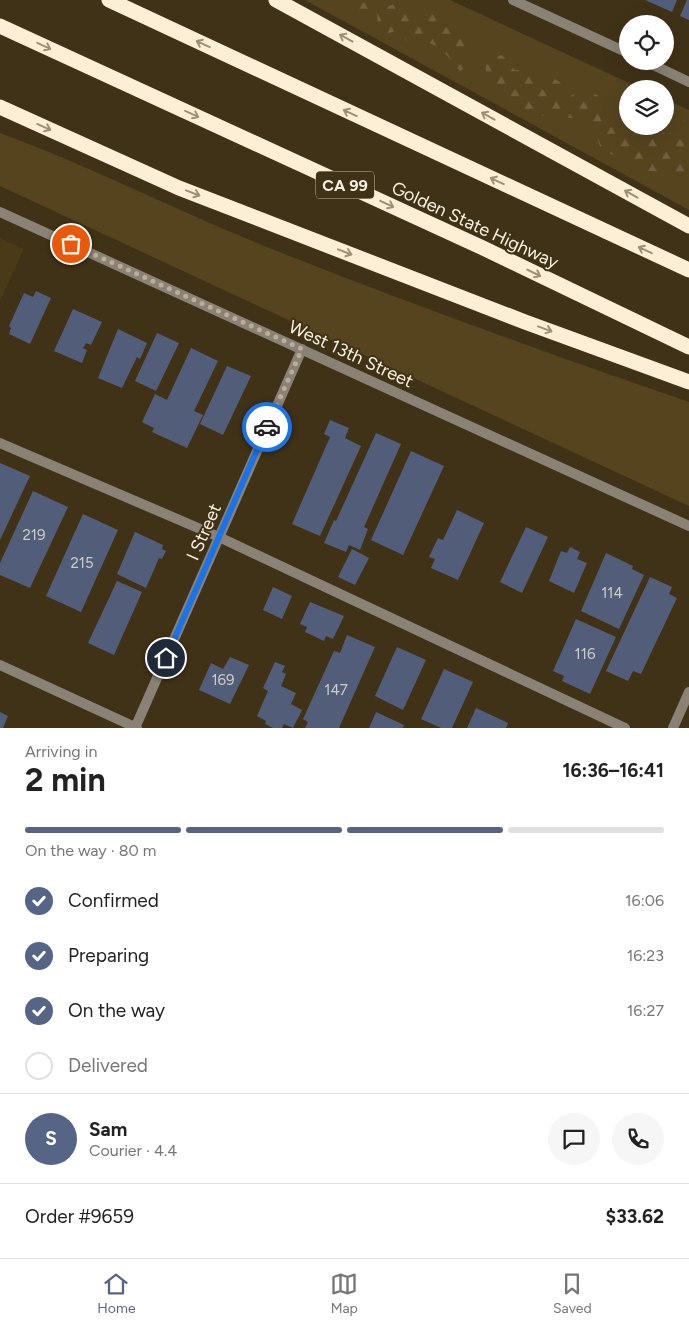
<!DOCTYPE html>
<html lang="en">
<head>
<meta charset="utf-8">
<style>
  body { margin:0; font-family:Figtree,sans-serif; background:#f6f6f6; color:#222; height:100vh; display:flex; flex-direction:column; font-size:19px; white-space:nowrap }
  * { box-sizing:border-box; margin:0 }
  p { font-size:16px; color:#767676 }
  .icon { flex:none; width:28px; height:28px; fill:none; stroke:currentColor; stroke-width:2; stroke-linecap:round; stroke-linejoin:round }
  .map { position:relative; height:728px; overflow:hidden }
  .drawer { display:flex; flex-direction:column; background:#fff; flex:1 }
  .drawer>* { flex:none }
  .tools { position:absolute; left:619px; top:15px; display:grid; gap:10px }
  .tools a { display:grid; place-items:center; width:55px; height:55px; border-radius:50%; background:#fff; box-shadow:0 5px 20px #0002; font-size:25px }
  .pin { position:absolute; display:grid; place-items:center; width:42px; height:42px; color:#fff; margin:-21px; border:2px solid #fff; border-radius:50%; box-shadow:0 1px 5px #0007 }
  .courier { position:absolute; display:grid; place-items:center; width:50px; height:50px; margin:-25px; border:4px solid #1a73e8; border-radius:50%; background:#fff; color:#222; box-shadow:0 1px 6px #0007 }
  .overview em { font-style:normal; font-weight:700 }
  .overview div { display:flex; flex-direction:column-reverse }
  .overview { display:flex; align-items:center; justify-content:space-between; height:85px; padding:0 25px }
  h1 { font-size:32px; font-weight:700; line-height:38px }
  .bar { display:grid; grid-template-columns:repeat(4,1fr); gap:8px 5px; align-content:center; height:60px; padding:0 25px }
  .bar i { height:6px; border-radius:4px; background:#e0e0e0 }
  .bar .on { background:#566585 }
  .bar p { grid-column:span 4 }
  .line { display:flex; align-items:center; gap:12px; padding:0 25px; border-top:1px solid #e0e0e0 }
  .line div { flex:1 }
  .round { display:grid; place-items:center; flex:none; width:52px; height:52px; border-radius:26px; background:#f6f6f6 }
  ol { padding:0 25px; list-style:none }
  li { display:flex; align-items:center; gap:15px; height:55px }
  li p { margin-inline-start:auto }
  li .icon { padding:5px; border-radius:50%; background:#566585; color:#fff; stroke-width:4 }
  li:last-child { color:#767676 }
  li i { width:28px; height:28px; border:2px solid #e0e0e0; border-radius:50% }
  .tab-bar { display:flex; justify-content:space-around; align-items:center; height:70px; border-top:1px solid #e0e0e0; background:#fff; font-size:14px; color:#767676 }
  .tab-bar a { display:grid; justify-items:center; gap:2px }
  .tab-bar .on { color:#566585 }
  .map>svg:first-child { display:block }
  .built { fill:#4b3a17 }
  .grass { fill:#56441e }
  .forest { fill:url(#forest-firs) }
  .building { fill:#525e79 }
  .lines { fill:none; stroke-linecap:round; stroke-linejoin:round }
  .lane { stroke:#898275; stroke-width:10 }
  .street { stroke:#898275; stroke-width:10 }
  .highway { stroke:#fcefd5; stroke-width:15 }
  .oneway { stroke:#9e9076 }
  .done { stroke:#b8ae9a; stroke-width:5; stroke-dasharray:0 9 }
  .route { stroke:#1a73e8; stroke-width:6 }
  .labels { text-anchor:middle; stroke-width:4; stroke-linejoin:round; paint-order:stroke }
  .number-label { font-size:15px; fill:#ceccc6 }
  .shield { fill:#403217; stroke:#c1b7a4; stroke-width:1 }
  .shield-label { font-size:16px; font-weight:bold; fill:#f8f0e0 }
  .street-label { font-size:18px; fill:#f8f0e0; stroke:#403217 }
</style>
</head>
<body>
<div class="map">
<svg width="689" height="728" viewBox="0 0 689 728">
  <defs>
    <pattern id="forest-firs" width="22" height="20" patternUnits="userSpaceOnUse" patternTransform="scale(1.25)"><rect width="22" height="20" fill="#56441e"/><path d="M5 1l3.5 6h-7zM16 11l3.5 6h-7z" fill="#6f5f3e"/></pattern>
  </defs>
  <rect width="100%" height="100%" fill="#403217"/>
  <path class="built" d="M0,238l24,11 -24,52z"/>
  <path class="grass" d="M305,0h145l192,89h-14v37h37v-27l24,11v100z
    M0,133c88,32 171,75 257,110 142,57 287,109 432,159v104l-689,-320z"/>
  <path class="forest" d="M358,2l17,1 6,6 13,-5 18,8 6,-3 19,7 4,13 15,-4 9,5 3,10 -5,15 7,11 -10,5c-20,-24 -21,-30 -54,-30l-6,-11 -15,4 -7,-6 -1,-13 -15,3 -5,-9z
    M502,55l13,15 19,-1 28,14 3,18 15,-13 19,8 -6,13 13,8 21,-3 1,12h25l14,9 22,-19v38l-11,-1v10l11,3v11l-53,-8 -36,-22 -8,-27 -75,-7 -28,-24 -5,-30z"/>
  <path class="building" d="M645,0h32l-5,12z
    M687,0h2v20l-9,-4z
    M36,291l15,7 -21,46 -21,-10 2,-6 -2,-2 15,-33 9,4z
    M73,309l29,13 -11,23 -5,-2 -3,5 4,2 -5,13 -28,-12z
    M118,329l29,14 -7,16 -3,-2 -15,31 -24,-10z
    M157,333l22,10 -23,48 -21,-10z
    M191,348l27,13 -24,50 9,4 -16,33 -35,-16 2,-4 -12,-6 13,-28 12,6z
    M227,366l24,10 -28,59 -23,-11z
    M330,420l19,8 -4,10 16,8 -41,90 -28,-12 38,-87 -6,-3z
    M376,433l25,11 -37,83 4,2 -8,21 -11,-5 -3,7 -22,-9 10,-23 2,1z
    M411,451l33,15 -41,89 -32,-15z
    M0,463l30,13 -30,64z
    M33,491l35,16 -38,81 -30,-13v-12z
    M457,510l27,13 -26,57 -27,-12 4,-9 -6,-2 9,-19 5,2z
    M83,514l35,16 -37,82 -35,-16z
    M526,527l22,10 -26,56 -22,-11z
    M135,532l28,13 -1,4 4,2 -4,8 -3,-1 -13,30 -29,-14z
    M570,547l10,5 -3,7 10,4 -13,30 -25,-12 12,-30 6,2z
    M352,549l17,9 -14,27 -17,-8z
    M606,553l27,13 -1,3 12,6 -25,54 -38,-18z
    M650,577l22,10 -3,7 8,4 -36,76 -8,-3 -5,10 -22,-10z
    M117,581l25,11 -28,63 -26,-12z
    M273,587l19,9 -10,23 -19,-9z
    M310,602l34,14 -11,23 -7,-3 -2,5 -19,-9 2,-5 -7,-3z
    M576,619l40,18 -26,57 -28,-13 2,-5 -11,-5z
    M347,635l28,12 -36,81h-34l3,-6 -5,-3 31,-68 6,2z
    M397,647l29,13 -23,50 -28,-14z
    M230,657l19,8 -19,39 -31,-14 12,-27 12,6z
    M275,662l10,4 -3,6 4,2 -5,12 15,7 -5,11 11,6 -9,18 -9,-4 -2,4h-9l-8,-4 1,-3 -9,-5 11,-25 -5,-3z
    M444,669l29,13 -21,46h-11l-20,-9z
    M476,708l32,15 -2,5h-39z
    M0,712l8,4 -5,12h-3z
    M376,712l28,13 -1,3h-34z"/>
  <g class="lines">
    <path class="lane" d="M0,443l219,94 406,191"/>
    <path class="street" d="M513,0l115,53
      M645,61l44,21
      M0,212l689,314
      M0,665l137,63
      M135,728l167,-379
      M673,728l16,-36"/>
    <path class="highway" d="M109,0l580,270
      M276,0l413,226
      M0,26l483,222 206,99
      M0,107l179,81 346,134 164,60"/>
  </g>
  <defs><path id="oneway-shaft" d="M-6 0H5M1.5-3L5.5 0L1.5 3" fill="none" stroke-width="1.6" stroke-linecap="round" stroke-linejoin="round" transform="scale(1.25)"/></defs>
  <g class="oneway">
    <use href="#oneway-shaft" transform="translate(346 38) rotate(-151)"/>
    <use href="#oneway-shaft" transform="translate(203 44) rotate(-155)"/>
    <use href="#oneway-shaft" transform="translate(44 46) rotate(25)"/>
    <use href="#oneway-shaft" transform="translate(350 113) rotate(-155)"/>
    <use href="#oneway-shaft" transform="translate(192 114) rotate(25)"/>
    <use href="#oneway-shaft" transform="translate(488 116) rotate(-151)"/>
    <use href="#oneway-shaft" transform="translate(44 127) rotate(24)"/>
    <use href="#oneway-shaft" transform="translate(497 181) rotate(-155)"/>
    <use href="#oneway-shaft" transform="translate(193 193) rotate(21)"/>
    <use href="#oneway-shaft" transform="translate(631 194) rotate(-151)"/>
    <use href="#oneway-shaft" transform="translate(387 204) rotate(25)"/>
    <use href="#oneway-shaft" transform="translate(645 250) rotate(-155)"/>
    <use href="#oneway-shaft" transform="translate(345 252) rotate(21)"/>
    <use href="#oneway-shaft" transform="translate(534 273) rotate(26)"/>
    <use href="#oneway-shaft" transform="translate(545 329) rotate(20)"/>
  </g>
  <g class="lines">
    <path class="done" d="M71,244l231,105 -35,78"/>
    <path class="route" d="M166,658l101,-231"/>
  </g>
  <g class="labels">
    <g class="number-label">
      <text x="34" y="540">219</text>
      <text x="82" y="568">215</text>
      <text x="612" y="598">114</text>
      <text x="585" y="659">116</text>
      <text x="223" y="685">169</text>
      <text x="336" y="695">147</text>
    </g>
    <rect class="shield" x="316" y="171.5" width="58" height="27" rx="4"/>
    <g class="shield-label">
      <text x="345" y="191">CA 99</text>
    </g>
    <g class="street-label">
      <text transform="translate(475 225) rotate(25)" y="6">Golden State Highway</text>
      <text transform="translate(351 354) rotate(25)" y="6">West 13th Street</text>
      <text transform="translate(204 532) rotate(-66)" y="6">I Street</text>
    </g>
  </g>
</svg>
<div class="tools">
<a><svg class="icon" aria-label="locate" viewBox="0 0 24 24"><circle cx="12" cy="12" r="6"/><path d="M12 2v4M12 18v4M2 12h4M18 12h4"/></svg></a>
<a><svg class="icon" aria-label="layers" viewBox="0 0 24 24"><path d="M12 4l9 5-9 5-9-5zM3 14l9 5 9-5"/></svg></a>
</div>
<div class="pin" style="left:71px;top:244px;background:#ea580c"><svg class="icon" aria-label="bag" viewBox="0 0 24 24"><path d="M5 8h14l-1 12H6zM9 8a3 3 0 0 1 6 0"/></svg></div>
<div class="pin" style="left:166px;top:658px;background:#1f2937"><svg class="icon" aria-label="home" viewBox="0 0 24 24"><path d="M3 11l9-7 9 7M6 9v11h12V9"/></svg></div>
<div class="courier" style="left:267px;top:427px"><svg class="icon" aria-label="car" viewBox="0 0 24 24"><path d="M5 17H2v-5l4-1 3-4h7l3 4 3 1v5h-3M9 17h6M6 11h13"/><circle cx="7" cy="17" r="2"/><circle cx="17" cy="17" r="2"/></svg></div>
</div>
<section class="drawer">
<div class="overview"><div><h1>2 min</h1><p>Arriving in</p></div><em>16:36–16:41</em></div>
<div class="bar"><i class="on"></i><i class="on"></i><i class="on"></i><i></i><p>On the way · 80 m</p></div>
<ol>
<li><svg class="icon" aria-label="check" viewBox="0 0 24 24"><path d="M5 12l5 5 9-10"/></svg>Confirmed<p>16:06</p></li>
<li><svg class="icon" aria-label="check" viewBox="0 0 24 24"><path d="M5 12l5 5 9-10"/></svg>Preparing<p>16:23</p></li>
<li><svg class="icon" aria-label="check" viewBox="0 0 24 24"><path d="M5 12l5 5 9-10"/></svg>On the way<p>16:27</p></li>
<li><i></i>Delivered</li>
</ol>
<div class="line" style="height:90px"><b class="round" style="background:#566585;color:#fff">S</b><div><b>Sam</b><p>Courier · 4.4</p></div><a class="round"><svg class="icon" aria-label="chat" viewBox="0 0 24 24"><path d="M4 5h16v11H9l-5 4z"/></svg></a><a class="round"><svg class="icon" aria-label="phone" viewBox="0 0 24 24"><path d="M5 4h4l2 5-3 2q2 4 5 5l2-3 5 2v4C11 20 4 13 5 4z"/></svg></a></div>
<div class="line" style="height:65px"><div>Order #9659</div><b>$33.62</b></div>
</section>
<nav class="tab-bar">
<a class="on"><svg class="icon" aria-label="home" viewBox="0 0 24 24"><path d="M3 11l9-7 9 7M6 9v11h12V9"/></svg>Home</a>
<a><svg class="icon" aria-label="map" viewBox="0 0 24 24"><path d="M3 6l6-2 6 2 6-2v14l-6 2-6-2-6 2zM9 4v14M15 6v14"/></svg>Map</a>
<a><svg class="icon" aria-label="saved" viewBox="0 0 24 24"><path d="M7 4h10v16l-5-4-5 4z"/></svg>Saved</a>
</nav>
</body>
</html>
